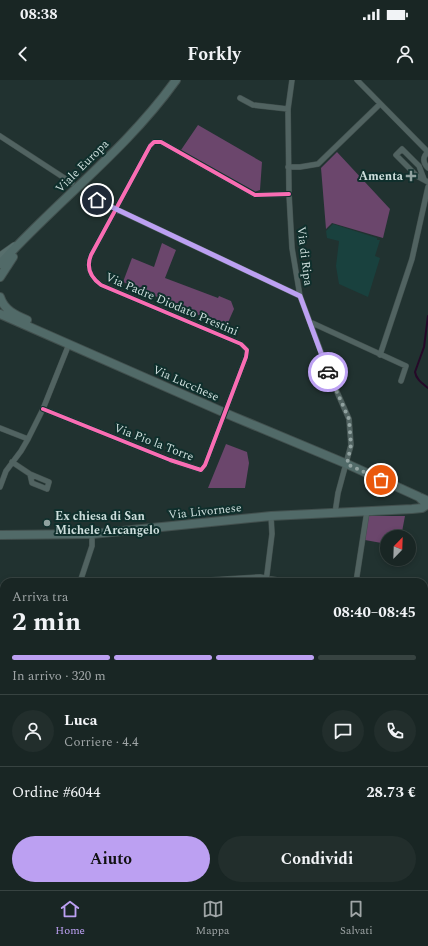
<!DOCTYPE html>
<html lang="it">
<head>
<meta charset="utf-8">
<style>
  body { margin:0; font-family:Spectral,serif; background:#222e2c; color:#f1f3f6; height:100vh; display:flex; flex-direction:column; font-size:15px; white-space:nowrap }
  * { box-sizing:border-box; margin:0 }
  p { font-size:13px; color:#9fa5a6 }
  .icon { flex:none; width:22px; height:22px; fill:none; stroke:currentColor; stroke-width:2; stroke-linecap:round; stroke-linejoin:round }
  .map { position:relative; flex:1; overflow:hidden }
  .details { position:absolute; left:0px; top:498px; width:428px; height:312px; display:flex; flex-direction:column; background:#192624; border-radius:12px 12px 0 0; box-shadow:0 2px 6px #0003,0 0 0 1px #374341 }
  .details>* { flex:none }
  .needle { width:26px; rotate:23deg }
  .tools { position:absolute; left:380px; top:450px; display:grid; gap:8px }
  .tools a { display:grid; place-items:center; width:36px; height:36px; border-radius:50%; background:#192624; box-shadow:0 2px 6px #0003,0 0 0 1px #374341; font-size:20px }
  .pin { position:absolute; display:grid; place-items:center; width:34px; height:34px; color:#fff; margin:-17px; border:2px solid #fff; border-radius:50%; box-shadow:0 1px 4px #0007 }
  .courier { position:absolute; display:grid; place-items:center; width:40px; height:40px; margin:-20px; border:3px solid #bca0f2; border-radius:50%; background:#fff; color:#222; box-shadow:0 1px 5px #0007 }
  .head em { font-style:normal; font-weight:700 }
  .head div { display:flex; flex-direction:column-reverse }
  .head { display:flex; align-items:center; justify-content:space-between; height:68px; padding:0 12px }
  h1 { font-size:26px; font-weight:700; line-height:30px }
  .bar { display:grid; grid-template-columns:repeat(4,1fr); gap:6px 4px; align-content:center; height:48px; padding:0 12px }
  .bar i { height:5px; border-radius:3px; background:#374341 }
  .bar .selected { background:#bca0f2 }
  .bar p { grid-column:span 4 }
  .line { display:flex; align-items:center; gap:10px; padding:0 12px; border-top:1px solid #374341 }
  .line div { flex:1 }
  .round { display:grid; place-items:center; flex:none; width:42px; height:42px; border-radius:21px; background:#222e2c }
  .primary-button { display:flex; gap:8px; margin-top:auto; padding:8px 12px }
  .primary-button a { flex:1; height:46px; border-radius:24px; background:#bca0f2; color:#111; font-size:16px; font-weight:700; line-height:46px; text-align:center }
  .primary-button a+a { background:#222e2c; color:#f1f3f6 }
  .status { display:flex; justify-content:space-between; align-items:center; height:28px; padding:0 20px; background:#192624; direction:ltr }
  .status svg { height:11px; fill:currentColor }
  header { display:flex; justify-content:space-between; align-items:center; height:52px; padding:0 12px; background:#192624; font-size:18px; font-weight:700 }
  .tabs { display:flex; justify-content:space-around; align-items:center; height:56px; border-top:1px solid #374341; background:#192624; font-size:11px; color:#9fa5a6 }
  .tabs a { display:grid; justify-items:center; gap:2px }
  .tabs .selected { color:#bca0f2 }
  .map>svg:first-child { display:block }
  .built { fill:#19413e }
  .green { fill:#6b466c }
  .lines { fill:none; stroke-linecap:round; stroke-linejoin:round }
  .stream { stroke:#260928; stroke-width:2 }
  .minor-casing { stroke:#42504e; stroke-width:6 }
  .secondary-casing { stroke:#42504e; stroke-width:8 }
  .primary-casing { stroke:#42504e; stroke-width:10 }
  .minor { stroke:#516361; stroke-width:5 }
  .secondary { stroke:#576e6c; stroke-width:7 }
  .primary { stroke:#516a68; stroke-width:8 }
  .cycleway-casing { stroke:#0f2f2c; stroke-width:6 }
  .cycleway { stroke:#f96db3; stroke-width:4 }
  .done { stroke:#91a2a0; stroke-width:4; stroke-dasharray:0 7.2 }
  .route { stroke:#bca0f2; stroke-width:5 }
  .poi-dot { fill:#91a2a0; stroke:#0f2f2c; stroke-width:1.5 }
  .labels { text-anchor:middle; stroke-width:4; stroke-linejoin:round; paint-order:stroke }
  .street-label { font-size:12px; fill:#cedfdd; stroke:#0f2f2c }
  .poi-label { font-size:12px; font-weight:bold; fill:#cedfdd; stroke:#0f2f2c; text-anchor:end }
</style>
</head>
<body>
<div class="status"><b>08:38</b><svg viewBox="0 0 49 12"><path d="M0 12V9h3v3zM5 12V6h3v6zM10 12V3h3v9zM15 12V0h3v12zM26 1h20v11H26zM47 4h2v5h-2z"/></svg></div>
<header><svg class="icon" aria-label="back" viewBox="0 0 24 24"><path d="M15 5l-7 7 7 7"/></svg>Forkly<svg class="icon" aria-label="person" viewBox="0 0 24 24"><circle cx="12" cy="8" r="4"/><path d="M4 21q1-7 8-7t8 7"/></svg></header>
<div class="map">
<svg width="428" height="810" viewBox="0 0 428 810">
  <rect width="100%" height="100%" fill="#213230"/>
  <path class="built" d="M333,144l44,14v2h3l-5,16 5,2 -12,39 -29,-13 -3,-18 3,-25 -12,-3 -1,-7z"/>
  <path class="green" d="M198,45l64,37 -2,28 -6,2 -73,-42z
    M337,72l53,57 -7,29 -51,-15 -6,6 -5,-61z
    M162,163l14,7 -11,28 53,20 1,-2 12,5 3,8 -8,18 -103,-45 9,-24 22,9z
    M226,364l21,8 2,11 -4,25h-37z
    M368,436h37l-4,21h-14v7l-22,-4z"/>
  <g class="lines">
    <path class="stream" d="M428,236l-4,31 -9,25c1,7 7,11 13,16
      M424,746l4,-4
      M379,810l2,-4"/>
    <defs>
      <path id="minor" d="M292,0l-4,29 1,85 3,54 8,48 30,80 19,43 2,26 -13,48 -3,20
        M357,0l71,72
        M240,18l13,7 35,4
        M0,56l72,47
        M428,72c-6,5 -5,11 0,16
        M288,87h12l18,-3 62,-60
        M424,99l-5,-13 -17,-17 -6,6 21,21 11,6
        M84,114l216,102
        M310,242l96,44 -5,15
        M380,275l32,-96 16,-72
        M43,329l127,51 31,10 4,-5 41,-108 1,-7 -6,-6 -140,-59c-11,-8 -15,-18 -10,-30l59,-109 4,-4h7l94,53 34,-1
        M0,348l28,11
        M12,382l18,12 19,8 -2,7 -15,-6 -2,-9
        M0,407l6,-16 15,-20 7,-12 15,-30 26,-65
        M211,500l49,-3 28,5
        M80,502l12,-36v-12
        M266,502l6,-48 -1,-18
        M356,502l11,-71
        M0,553l4,2
        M0,620l4,-6
        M0,702l4,1
        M424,728l4,-5
        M424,759l4,-5
        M424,797l4,3
        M333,806l13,4
        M362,810l2,-4"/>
      <path id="secondary" d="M0,176l14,-10"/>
      <path id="primary" d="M0,184c57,-63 126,-114 176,-184
        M0,197l13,-20
        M0,217c4,13 15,18 27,23
        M0,234l232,102 115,48 81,37
        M0,455l92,-1 179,-18 141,-7 10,-1 3,-2v-3l-6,-6"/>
    </defs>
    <use href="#minor" class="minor-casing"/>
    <use href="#secondary" class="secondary-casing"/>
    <use href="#primary" class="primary-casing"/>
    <use href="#minor" class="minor"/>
    <use href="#secondary" class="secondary"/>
    <use href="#primary" class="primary"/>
    <defs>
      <path id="cycleway" d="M43,329l127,51 31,10 4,-5 41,-108 1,-7 -6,-6 -140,-59c-11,-8 -15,-18 -10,-30l59,-109 4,-4h7l94,53 34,-1"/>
    </defs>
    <use href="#cycleway" class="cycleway-casing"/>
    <use href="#cycleway" class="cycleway"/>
  </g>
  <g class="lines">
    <path class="done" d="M328,292l21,47 2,26 -4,19 34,16"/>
    <path class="route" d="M97,120l203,96 28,76"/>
  </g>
  <g class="poi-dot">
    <path d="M409 90h4v4h4v4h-4v4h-4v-4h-4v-4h4z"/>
    <circle cx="47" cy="443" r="4"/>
  </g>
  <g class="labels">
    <g class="street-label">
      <text transform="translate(82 86) rotate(-45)" y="4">Viale Europa</text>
      <text transform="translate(305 176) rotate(83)" y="4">Via di Ripa</text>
      <text transform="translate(172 224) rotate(23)" y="4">Via Padre Diodato Prestini</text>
      <text transform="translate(186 303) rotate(24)" y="4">Via Lucchese</text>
      <text transform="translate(154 362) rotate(21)" y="4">Via Pio la Torre</text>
      <text transform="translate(205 431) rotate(-6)" y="4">Via Livornese</text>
    </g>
    <g class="poi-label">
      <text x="403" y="100">Amenta</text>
      <text x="55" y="440" text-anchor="start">Ex chiesa di San<tspan x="55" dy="14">Michele Arcangelo</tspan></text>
    </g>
  </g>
</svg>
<div class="tools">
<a><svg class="needle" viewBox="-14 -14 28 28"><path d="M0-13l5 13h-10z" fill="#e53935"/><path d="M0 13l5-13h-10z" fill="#9fa5a6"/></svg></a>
</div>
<div class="pin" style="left:381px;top:400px;background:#ea580c"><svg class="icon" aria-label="bag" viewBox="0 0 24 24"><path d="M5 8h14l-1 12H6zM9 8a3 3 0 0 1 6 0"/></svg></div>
<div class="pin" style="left:97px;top:120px;background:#1f2937"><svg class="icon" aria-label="home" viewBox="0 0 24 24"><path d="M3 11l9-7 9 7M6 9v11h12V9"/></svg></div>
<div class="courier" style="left:328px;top:292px"><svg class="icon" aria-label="car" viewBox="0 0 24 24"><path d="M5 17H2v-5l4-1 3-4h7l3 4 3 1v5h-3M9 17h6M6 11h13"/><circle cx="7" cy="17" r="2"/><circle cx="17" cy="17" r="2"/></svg></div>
<section class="details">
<div class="head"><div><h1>2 min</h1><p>Arriva tra</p></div><em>08:40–08:45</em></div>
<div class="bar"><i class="selected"></i><i class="selected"></i><i class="selected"></i><i></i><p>In arrivo · 320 m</p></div>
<div class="line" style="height:72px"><a class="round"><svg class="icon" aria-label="person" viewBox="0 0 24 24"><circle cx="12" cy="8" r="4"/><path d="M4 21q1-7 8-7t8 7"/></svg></a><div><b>Luca</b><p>Corriere · 4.4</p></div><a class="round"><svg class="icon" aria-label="chat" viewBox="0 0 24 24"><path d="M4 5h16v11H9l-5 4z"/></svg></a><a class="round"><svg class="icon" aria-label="phone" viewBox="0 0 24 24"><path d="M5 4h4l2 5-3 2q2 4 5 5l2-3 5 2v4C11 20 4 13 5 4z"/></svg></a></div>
<div class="line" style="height:52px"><div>Ordine #6044</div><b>28.73 €</b></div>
<div class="primary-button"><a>Aiuto</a><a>Condividi</a></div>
</section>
</div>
<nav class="tabs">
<a class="selected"><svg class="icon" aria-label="home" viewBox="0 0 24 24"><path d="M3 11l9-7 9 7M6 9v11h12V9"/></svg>Home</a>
<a><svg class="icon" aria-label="map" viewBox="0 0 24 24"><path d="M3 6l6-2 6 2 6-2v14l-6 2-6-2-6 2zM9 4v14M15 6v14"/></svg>Mappa</a>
<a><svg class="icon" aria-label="saved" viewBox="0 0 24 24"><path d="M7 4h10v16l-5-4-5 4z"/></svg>Salvati</a>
</nav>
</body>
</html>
